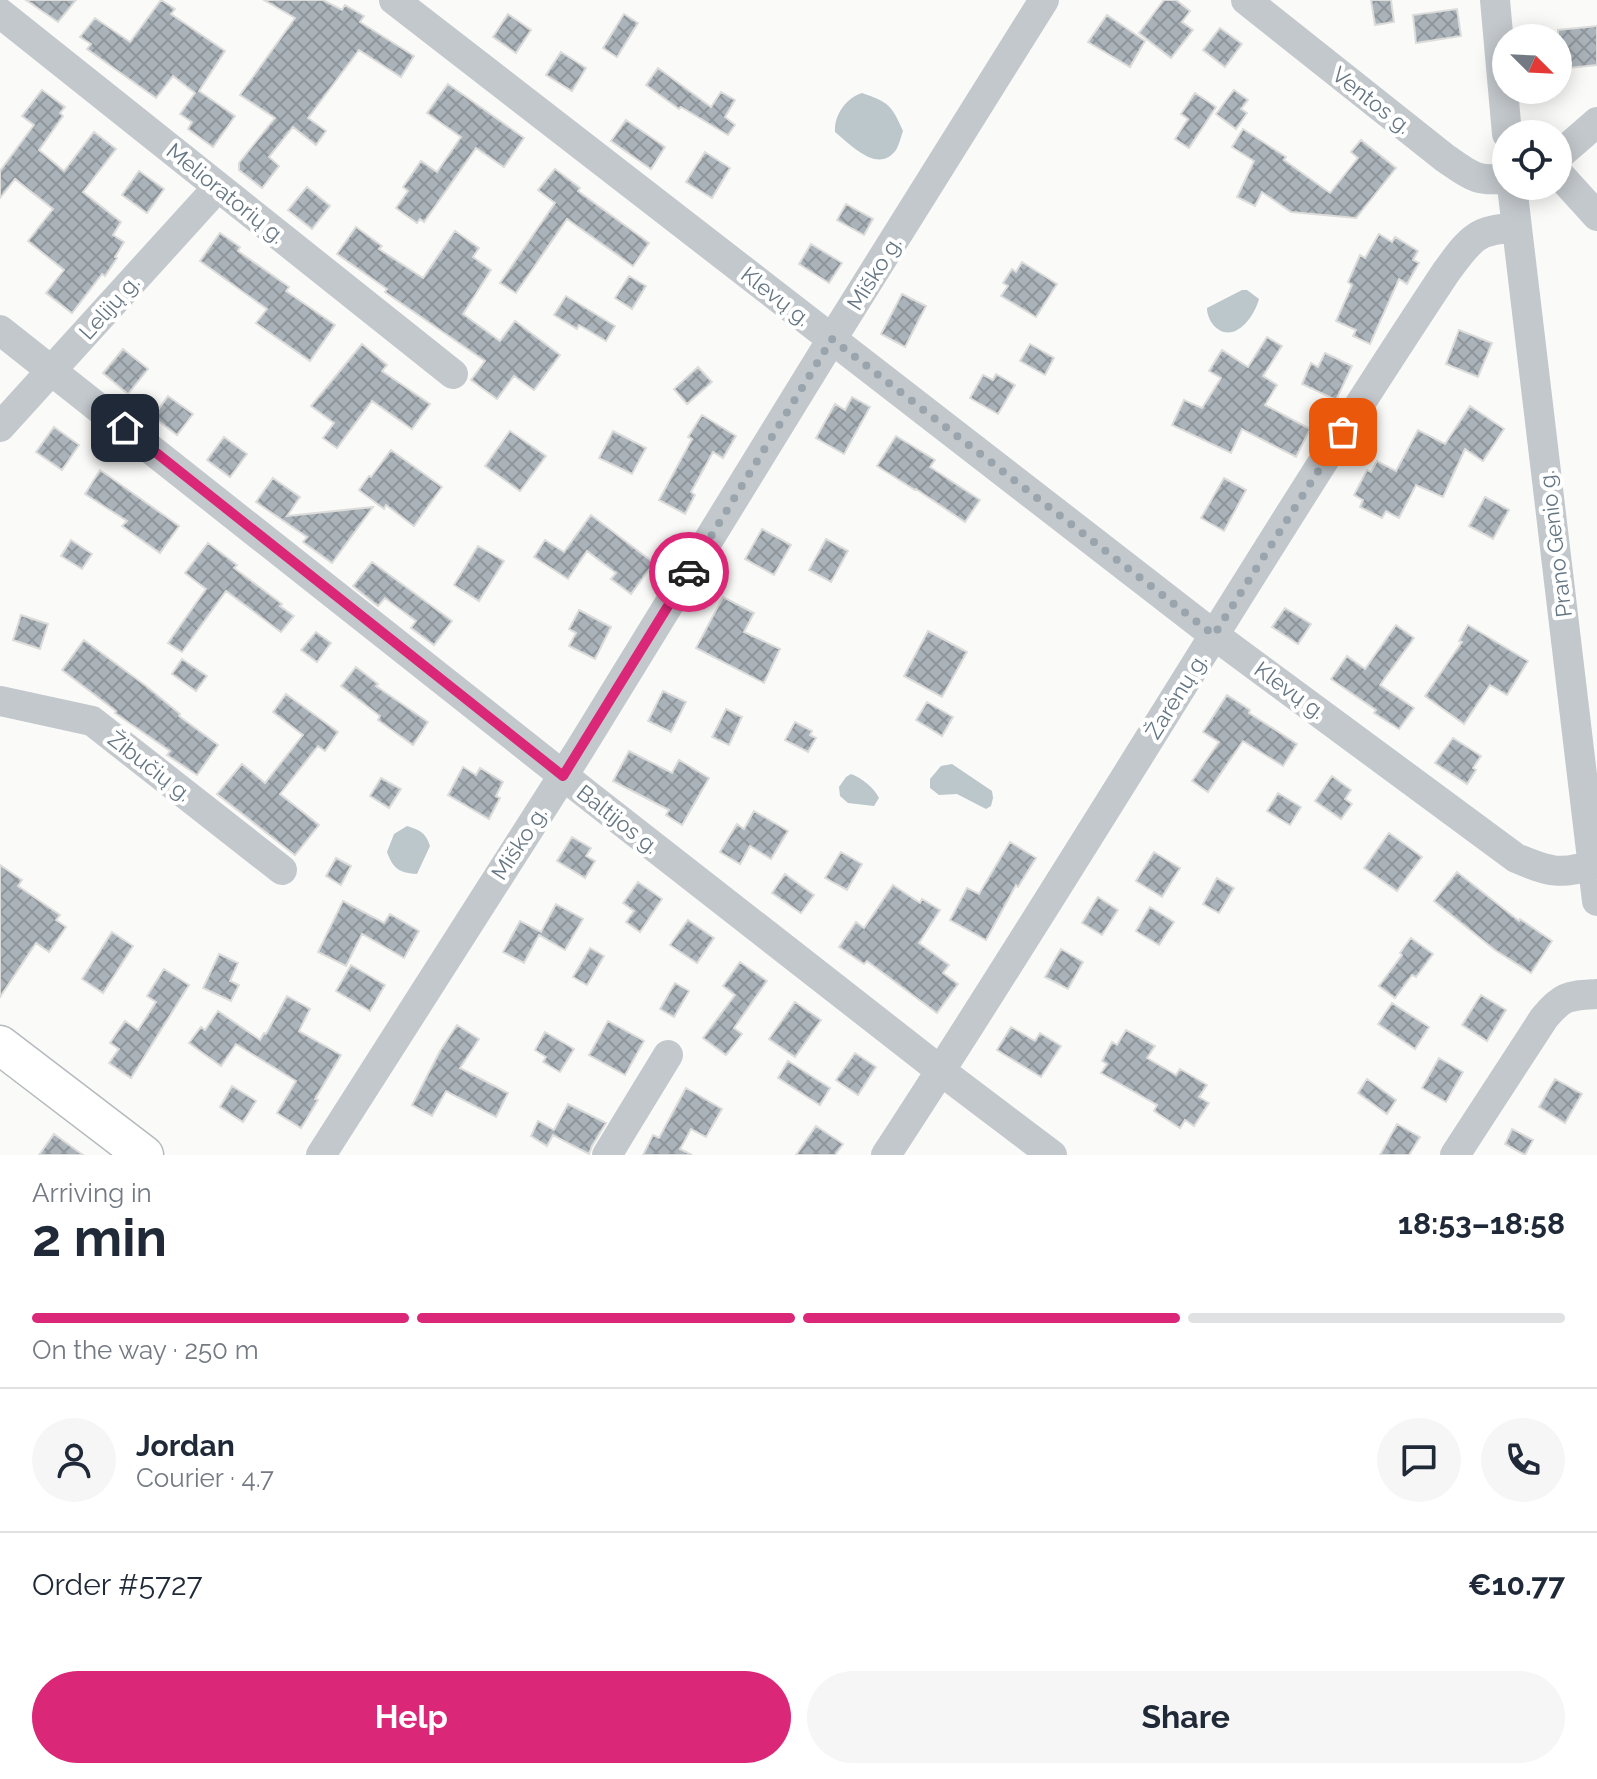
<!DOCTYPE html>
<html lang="en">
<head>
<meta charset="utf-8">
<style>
  body { margin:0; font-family:Raleway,sans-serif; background:#f6f6f7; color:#1f2937; height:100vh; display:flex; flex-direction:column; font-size:30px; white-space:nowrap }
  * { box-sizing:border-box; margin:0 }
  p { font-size:26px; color:#747a83 }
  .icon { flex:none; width:44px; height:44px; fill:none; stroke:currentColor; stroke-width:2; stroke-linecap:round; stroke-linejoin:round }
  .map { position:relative; height:1155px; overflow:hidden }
  .details { display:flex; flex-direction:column; background:#fff; flex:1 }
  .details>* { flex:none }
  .needle { width:52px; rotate:114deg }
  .fabs { position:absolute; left:1492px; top:24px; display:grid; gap:16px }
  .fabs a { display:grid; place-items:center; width:80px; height:80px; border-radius:50%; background:#fff; box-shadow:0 4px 20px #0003; font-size:40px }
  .pin { position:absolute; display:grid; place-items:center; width:68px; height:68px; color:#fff; margin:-34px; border-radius:16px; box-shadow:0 4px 12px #0006 }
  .courier { position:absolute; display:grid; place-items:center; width:80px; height:80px; margin:-40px; border:6px solid #db2777; border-radius:50%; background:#fff; color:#222; box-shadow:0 2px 10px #0007 }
  .head em { font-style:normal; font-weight:700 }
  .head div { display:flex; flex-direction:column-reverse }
  .head { display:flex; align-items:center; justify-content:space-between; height:136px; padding:0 32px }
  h1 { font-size:52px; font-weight:700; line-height:60px }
  .bar { display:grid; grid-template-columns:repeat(4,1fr); gap:12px 8px; align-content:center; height:96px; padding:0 32px }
  .bar i { height:10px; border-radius:6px; background:#e0e1e3 }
  .bar .current { background:#db2777 }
  .bar p { grid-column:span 4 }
  .line { display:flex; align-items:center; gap:20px; padding:0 32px; border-top:2px solid #e0e1e3 }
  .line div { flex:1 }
  .round { display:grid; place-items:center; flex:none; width:84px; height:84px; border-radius:42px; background:#f6f6f7 }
  .action { display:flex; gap:16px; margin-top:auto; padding:16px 32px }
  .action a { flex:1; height:92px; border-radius:48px; background:#db2777; color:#fff; font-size:32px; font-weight:700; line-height:92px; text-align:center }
  .action a+a { background:#f6f6f7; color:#1f2937 }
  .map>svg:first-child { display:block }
  .water { fill:#bbc7cb }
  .building { fill:url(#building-cross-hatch); stroke:#dcdcda; stroke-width:2 }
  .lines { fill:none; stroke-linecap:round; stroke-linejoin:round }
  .major-casing { stroke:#b5babe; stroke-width:41 }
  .minor { stroke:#c3c8cc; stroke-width:30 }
  .major { stroke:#fff; stroke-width:38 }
  .done { stroke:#99a4ac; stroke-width:8; stroke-dasharray:0 14.4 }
  .route { stroke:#db2777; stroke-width:10 }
  .labels { text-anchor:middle; stroke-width:8; stroke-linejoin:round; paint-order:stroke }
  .street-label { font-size:22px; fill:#657683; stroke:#fff }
</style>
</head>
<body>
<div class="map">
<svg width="1597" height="1155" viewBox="0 0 1597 1155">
  <defs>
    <pattern id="building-cross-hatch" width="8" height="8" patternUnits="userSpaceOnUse" patternTransform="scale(2)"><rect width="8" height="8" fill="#aab3b9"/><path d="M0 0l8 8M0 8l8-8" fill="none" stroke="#8e969c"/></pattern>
  </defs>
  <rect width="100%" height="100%" fill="#fafaf8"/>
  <path class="water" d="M862,93c27,9 30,13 41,38 -2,6 -4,14 -7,19 -18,25 -46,-6 -61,-18 -1,-17 11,-34 27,-39z
    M1242,290h5l12,9c-3,11 -11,25 -22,31 -16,9 -30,-8 -30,-22z
    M952,764l40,27 1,7 -2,8 -5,3 -29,-15 -18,1 -9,-7v-9l11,-13z
    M851,774c11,4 23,14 28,24l-5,8 -26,-3 -8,-7 -1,-9 7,-10z
    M407,826c13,4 19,7 23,20l-13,28c-17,-1 -24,-5 -30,-22l7,-18z"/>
  <path class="building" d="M26,0h50l-18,22z
    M161,0l14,9 -4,5 54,37 -26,40 36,25 -22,31 -25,-18 4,-7 -12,-8 15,-21 -22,-17 -17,22 -69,-49 4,-5 -11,-7 15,-19 35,24z
    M264,0h59l19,10 3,-5 19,11 -4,6 54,34 -13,21 -42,-27 -51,68 18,13 -10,14 -23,-18 -24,30 10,9 -17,22 -23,-18v-7l36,-45 -35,-23 55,-77z
    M1164,0h12l14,11 -8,11 11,8 -22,28 -32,-25z
    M1371,0h20l3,22 -19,3z
    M1457,9l4,27 -45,7 -3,-28z
    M508,14l23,16 -15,23 -23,-16z
    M624,14l14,9 -21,34 -14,-9z
    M1107,15l38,26 -15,26 -42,-25z
    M1597,26v39l-39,4v-39z
    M1220,28l22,16 -17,23 -22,-17z
    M561,52l25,16 -14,23 -26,-16z
    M658,68l53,39 10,-15 14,8 -10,17 10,8 -7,10 -47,-28 -2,2 -33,-24z
    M448,84l76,54 -20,29 -28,-19 -52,74 -4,-3 -3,4 -21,-15 12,-17 -5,-4 18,-26 16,11 24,-35 -34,-24z
    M42,90l23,17 -5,6 3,3 -24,34 25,21 30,-39 22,17 -33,43 38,30 -8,13 11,7 -9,15 2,1 -12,18 -3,-2 -30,39 -26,-20 18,-23 -36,-29 25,-32 -38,-30 -15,19v-27l34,-46 -12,-9z
    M1234,90l14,10 -7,9 6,4 -11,16 -20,-15z
    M1195,93l21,14 -27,41 -14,-9 13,-20 -7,-5z
    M626,120l39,27 -14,22 -40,-28z
    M1243,129l43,28 -2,3 46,33 28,-35 -7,-6 10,-12 35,28 -40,50 -65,-6 -29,-20 -7,14 -18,-9 17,-36 -22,-14z
    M705,152l25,16 -18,30 -26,-16z
    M555,169l25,19 -2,3 71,52 -16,23 -66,-47 -51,74 -16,-10 55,-80 -17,-13z
    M139,171l25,18 -17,24 -25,-18z
    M307,187l23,19 -18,23 -24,-19z
    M846,204l27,15 -9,16 -27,-15z
    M356,227l26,19 -3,3 44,29 32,-47 24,17 -6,9 18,13 -28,44 37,27 15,-20 45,34 -26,35 -20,-14 -17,23 -26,-19 14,-19 -100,-69 2,-3 -50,-35z
    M220,233l20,14 -2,4 51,36 -3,4 49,34 -25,36 -54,-38 11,-14 -67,-48z
    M1379,234l13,8 3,-5 23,14 -5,9 6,3 -12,21 -8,-5 -29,65 -17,-8 3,-6 -20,-9 16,-36 -4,-3 12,-27 5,3z
    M811,244l31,19 -13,20 -30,-19z
    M1022,262l35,22 -21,33 -35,-21 7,-10 -5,-3 9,-14 4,3z
    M629,276l17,10 -14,23 -17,-11z
    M902,294l24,12 -21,41 -24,-13z
    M566,296l49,30 -9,15 -27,-16 -2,4 -23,-14z
    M1459,330l33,13 -14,34 -32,-13z
    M1267,337l15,9 -19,30 14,9 -12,20 45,24 -14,28 -54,-28 -11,24 -59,-28 12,-25 18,8 19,-30 -12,-7 13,-21 26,17z
    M362,344l25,21 -5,6 48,33 -18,25 -40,-28 -35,47 -14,-10 11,-15 -23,-17z
    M1030,344l24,14 -9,17 -25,-14z
    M123,349l25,20 -20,25 -25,-21z
    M1325,353l27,13 -16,34 -34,-16 9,-21 7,4z
    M698,367l14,15 -25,22 -13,-15z
    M996,374l19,11 -17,29 -28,-16 13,-23 10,5z
    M168,396l25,18 -16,21 -24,-18z
    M852,397l18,10 -26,47 -28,-16 19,-34 10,6z
    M1470,406l34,23 -21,32 -18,-12 -22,48 -27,-12 -17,33 -13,-7 -4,7 -22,-11 3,-7 -9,-5 13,-25 4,2 6,-11 19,10 22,-41 27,14z
    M702,415l34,21 -13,22 -10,-6 -22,40 4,3 -10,19 -26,-14 33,-61 -4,-2z
    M54,427l25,18 -17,25 -26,-18z
    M510,431l36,25 -26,35 -35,-25z
    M613,431l33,17 -14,26 -33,-16z
    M896,436l39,24 -5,7 50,33 -15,22 -49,-33 -1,1 -38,-24z
    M224,437l23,17 -17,23 -23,-17z
    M391,450l51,37 -28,39 -28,-21 -2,4 -25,-19 10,-14 2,1z
    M100,470l79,56 -19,27 -38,-27 5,-5 -42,-27z
    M273,478l27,19 -13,19 86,-9 -41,56 -29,-21 4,-5 -51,-35z
    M1224,478l22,12 -22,41 -23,-13z
    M1485,497l24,13 -16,29 -24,-13z
    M591,515l63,48 -23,31 -20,-15 5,-6 -29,-22 -19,28 -34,-22 11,-17 19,12z
    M762,529l29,16 -17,30 -29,-16z
    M826,539l22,12 -17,31 -22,-12z
    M71,540l21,14 -10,15 -21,-13z
    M208,543l29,22 -3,3 48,36 -2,2 14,10 -13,16 -55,-41 -44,61 -14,-9 38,-54 -21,-16z
    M478,546l26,15 -25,40 -25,-16z
    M372,562l80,59 -18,24 -23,-17 5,-7 -31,-23 -7,8 -25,-20z
    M723,597l31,16 -10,19 36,17 -16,34 -68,-35z
    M1285,608l26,16 -13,20 -26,-17z
    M579,610l32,17 -16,32 -26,-13 7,-13 -7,-4z
    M21,615l27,9 -8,25 -27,-9z
    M1396,625l18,13 -34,47 34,23 -15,21 -25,-16 2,-3 -45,-31 16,-23 18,13z
    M1468,625l60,36 -21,34 -17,-10 -26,39 -39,-28 37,-54 -3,-1z
    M928,631l39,21 -25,45 -38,-21z
    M316,632l15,11 -14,19 -16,-12z
    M84,640l62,46 34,28 -1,2 39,29 -21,30 -30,-20 3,-4 -55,-38 1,-2 -54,-41z
    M182,659l25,17 -11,15 -24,-17z
    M356,667l22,17 -2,2 52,36 -15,23 -35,-25 2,-4 -39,-30z
    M663,691l23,11 -15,30 -23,-11z
    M286,694l52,38 -13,19 -7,-5 -38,48 39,31 -24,30 -78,-61 25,-30 23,19 38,-48 -30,-23z
    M1227,695l23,15 -1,3 48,31 -14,22 -40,-25 -35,51 -16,-11 27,-39 -16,-10z
    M927,702l26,15 -11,19 -26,-16z
    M726,709l16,8 -13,28 -17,-8z
    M795,722l17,9 -2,4 6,3 -8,14 -23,-12z
    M1453,738l28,18 -8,12 3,2 -9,14 -32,-21z
    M629,751l43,22 7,-13 30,18 -27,47 -16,-10 3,-5 -56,-29z
    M463,767l13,8 4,-7 23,14 -7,14 4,2 -11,21 -41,-24z
    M1332,776l19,14 -6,9 7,5 -11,15 -26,-18z
    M381,778l20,11 -12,19 -19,-12z
    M1278,793l23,14 -11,18 -23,-14z
    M754,811l34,20 -17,28 -21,-13 -10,18 -20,-12 17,-28 7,5z
    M1389,833l33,24 -25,34 -33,-23z
    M572,837l19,11 -5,8 9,5 -10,17 -28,-17z
    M1010,842l26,16 -18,29 -2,-2 -30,55 -36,-20 17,-32 12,6z
    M841,852l21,12 -15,26 -22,-12z
    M1154,852l26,16 -18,29 -26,-16z
    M336,858l15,8 -10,19 -15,-9z
    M0,865l22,15 -4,6 42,29 -4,5 10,7 -17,25 -13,-9 -36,54z
    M1457,872l62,49 1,-2 32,22 -21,32 -36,-23 -61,-49z
    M785,874l29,21 -13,18 -29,-20z
    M1217,878l17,10 -15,25 -16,-9z
    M638,882l24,17 -22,33 -14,-10 8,-11 -11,-8z
    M893,885l27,18 2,-4 18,11 -21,33 30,22 -6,8 15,11 -21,29 -70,-52 -3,3 -25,-17 17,-25 8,6z
    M1098,897l20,13 -16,25 -20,-12z
    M343,901l41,22 6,-9 29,17 -15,27 -42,-24 -16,32 -28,-14z
    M556,904l27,15 -18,31 -26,-15 -15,28 -21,-11 17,-31 21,11z
    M1150,907l24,15 -15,23 -23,-14z
    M688,920l26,18 -17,25 -27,-18z
    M112,932l21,14 -30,47 -21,-14z
    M1411,938l22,16 -17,23 -4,-2 -17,23 -16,-12 23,-31 -2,-2z
    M590,948l14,8 -17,29 -14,-8z
    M1061,949l22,13 -15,27 -23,-12z
    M219,954l19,9 -8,18 9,4 -8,16 -28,-13z
    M740,962l27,19 -33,47 8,6 -16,21 -23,-17 32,-43 -12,-9z
    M351,965l34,20 -15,26 -34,-20z
    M164,969l25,16 -58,93 -22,-15 10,-14 -9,-6 15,-22 13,9 18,-28 -9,-6z
    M675,983l14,8 -15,26 -14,-8z
    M1481,995l25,15 -19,31 -25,-16z
    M287,996l23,13 -11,22 42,24 -26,44 3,1 -17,28 -24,-15 19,-32 -60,-37 -15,22 -32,-23 12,-16 4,3 13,-19 42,29 4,-7 2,1z
    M795,1002l26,18 -26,37 -26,-18z
    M1392,1003l37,24 -14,22 -37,-25z
    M608,1021l36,20 -19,34 -36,-20z
    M457,1025l22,14 -19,29 48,25 -12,24 -50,-26 -14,25 -20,-11 28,-54z
    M1011,1027l24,14 5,-8 21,13 -20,31 -44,-27z
    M1126,1030l29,16 -8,12 29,17 4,-6 27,16 -8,12 10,6 -15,23 -9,-6 -5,8 -26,-17 3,-6 -56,-32 6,-9 -5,-3 10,-19 5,3z
    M545,1032l29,17 -14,23 -17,-10 3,-5 -11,-7z
    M855,1053l21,14 -18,28 -22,-15z
    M1439,1058l24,14 -17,30 -24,-14z
    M788,1061l42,27 -10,17 -42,-27z
    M1367,1079l29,21 -9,14 -29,-21z
    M1555,1079l27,15 -17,29 -26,-16z
    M232,1086l24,15 -13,21 -23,-15z
    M686,1088l36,21 -16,28 -15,-8 -11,20 12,6h-49l10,-20 6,3z
    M568,1104l38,19 -14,23 -3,8 -36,-19 -6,11 -16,-10 7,-15 16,9z
    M1397,1124l23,13 -11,18h-29z
    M816,1126l27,18 -8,11h-39z
    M1512,1129l21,11 -8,15 -20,-11z
    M54,1134l29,21h-44z"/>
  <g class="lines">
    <defs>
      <path id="major" d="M0,1045l144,110"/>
    </defs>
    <use href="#major" class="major-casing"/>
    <path class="minor" d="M394,0l820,635 302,223c33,14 46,18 81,5
      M1246,0l199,158c24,16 31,25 61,20
      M1495,0l12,134
      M0,13l453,361
      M1558,156l39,-34
      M1558,173l39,43
      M1512,186l85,715
      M0,330l589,466 352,275 111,84
      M0,427l218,-240
      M0,701l92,20 190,149
      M321,1155l259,-406 252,-410 212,-339
      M607,1155l61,-100
      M886,1155c191,-292 368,-593 560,-883 23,-31 30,-44 70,-44
      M1455,1155l89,-137c19,-23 24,-22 53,-24"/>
    <use href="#major" class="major"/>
  </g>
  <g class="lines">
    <path class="done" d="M689,572l143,-233 382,296 129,-203"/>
    <path class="route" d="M125,428l438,348 126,-204"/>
  </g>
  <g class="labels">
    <g class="street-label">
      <text transform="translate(1372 100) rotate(38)" y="8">Ventos g.</text>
      <text transform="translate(226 193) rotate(39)" y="8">Melioratorių g.</text>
      <text transform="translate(874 273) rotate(-58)" y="8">Miško g.</text>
      <text transform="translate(776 296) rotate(38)" y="8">Klevų g.</text>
      <text transform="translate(109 307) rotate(-48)" y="8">Lelijų g.</text>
      <text transform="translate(1555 544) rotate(-97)" y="8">Prano Genio g.</text>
      <text transform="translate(1290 690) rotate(36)" y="8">Klevų g.</text>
      <text transform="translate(1176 696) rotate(-58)" y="8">Žarėnų g.</text>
      <text transform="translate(150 766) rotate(38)" y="8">Žibučių g.</text>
      <text transform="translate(618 819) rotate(38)" y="8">Baltijos g.</text>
      <text transform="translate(519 843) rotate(-57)" y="8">Miško g.</text>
    </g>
  </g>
</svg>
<div class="fabs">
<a><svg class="needle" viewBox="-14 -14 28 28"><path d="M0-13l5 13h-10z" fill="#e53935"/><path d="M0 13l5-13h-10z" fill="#747a83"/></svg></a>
<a><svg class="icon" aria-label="locate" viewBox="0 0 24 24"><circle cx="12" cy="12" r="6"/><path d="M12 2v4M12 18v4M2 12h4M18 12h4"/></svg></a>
</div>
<div class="pin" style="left:1343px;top:432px;background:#ea580c"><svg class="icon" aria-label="bag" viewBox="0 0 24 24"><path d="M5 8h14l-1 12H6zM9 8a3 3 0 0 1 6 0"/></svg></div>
<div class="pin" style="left:125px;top:428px;background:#1f2937"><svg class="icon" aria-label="home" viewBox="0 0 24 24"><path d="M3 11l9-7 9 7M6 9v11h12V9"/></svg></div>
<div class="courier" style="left:689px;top:572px"><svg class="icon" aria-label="car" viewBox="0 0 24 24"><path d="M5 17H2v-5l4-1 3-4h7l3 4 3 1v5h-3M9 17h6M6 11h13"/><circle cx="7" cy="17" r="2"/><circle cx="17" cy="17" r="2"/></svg></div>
</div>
<section class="details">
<div class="head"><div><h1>2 min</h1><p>Arriving in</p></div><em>18:53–18:58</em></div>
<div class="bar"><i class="current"></i><i class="current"></i><i class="current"></i><i></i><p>On the way · 250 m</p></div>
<div class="line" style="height:144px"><a class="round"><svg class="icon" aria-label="person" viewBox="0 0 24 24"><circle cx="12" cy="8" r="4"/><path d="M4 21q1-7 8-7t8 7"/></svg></a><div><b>Jordan</b><p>Courier · 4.7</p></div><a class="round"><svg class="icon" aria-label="chat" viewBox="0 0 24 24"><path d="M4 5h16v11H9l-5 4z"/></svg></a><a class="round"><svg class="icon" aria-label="phone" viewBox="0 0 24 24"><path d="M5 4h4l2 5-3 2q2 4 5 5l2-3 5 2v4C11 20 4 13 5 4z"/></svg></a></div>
<div class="line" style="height:104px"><div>Order #5727</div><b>€10.77</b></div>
<div class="action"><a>Help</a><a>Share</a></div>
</section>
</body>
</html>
